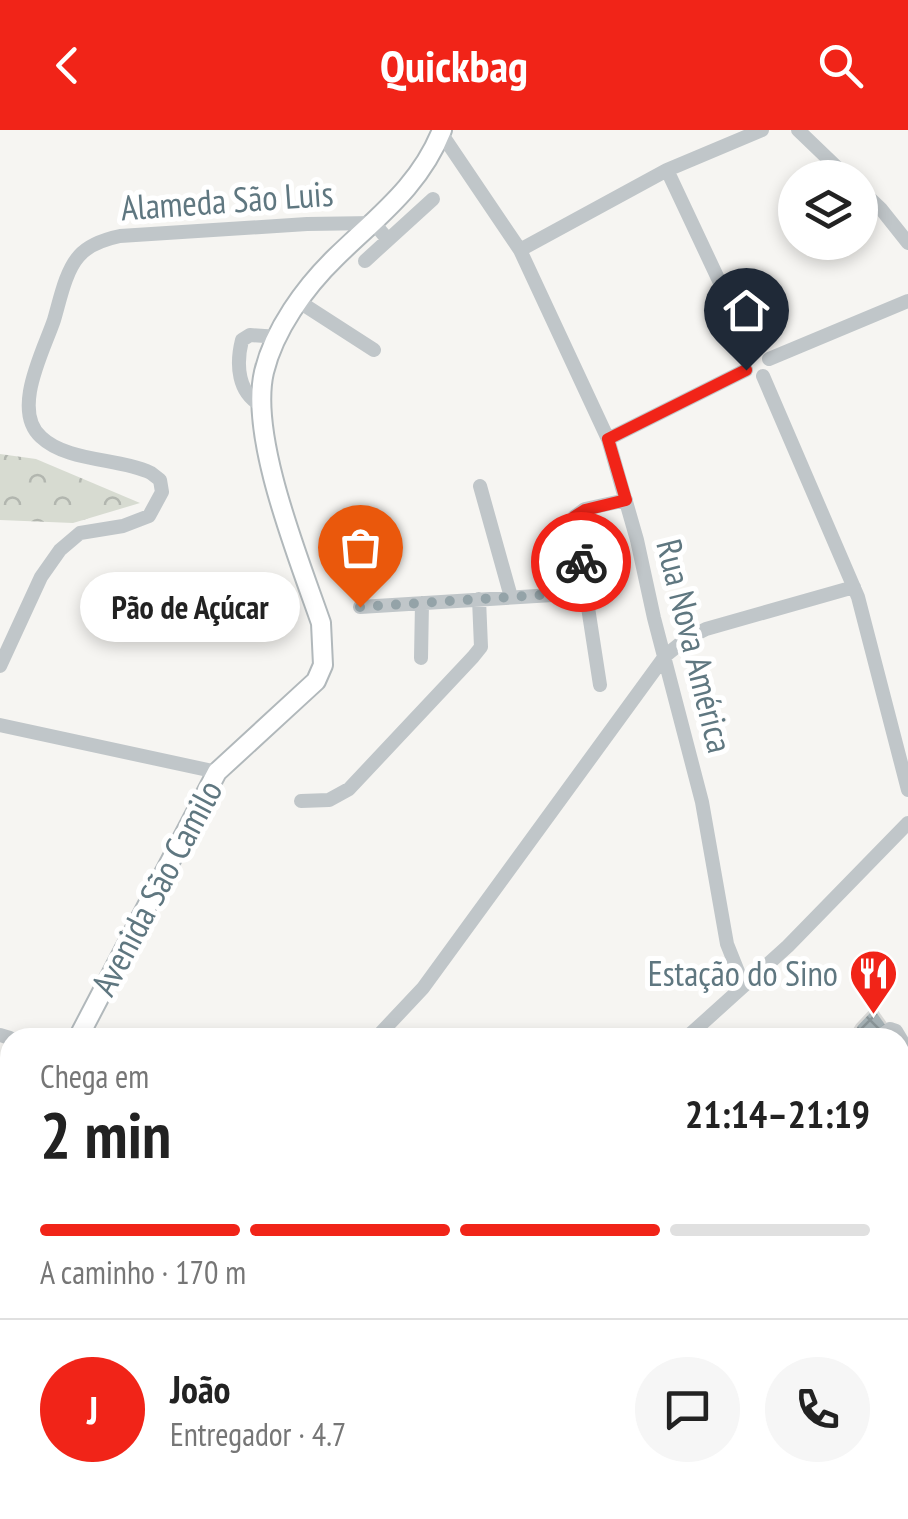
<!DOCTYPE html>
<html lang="pt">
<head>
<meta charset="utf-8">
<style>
  body { margin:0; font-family:"PT Sans Narrow",sans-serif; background:#f6f6f6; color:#222; height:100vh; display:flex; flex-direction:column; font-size:38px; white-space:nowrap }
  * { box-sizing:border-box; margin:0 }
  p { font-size:32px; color:#767676 }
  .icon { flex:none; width:55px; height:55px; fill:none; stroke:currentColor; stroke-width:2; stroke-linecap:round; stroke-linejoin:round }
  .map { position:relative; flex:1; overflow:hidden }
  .sheet { position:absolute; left:0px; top:898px; width:910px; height:492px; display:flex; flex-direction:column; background:#fff; border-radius:30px 30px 0 0; box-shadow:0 5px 15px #0003 }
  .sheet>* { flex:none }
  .buttons { position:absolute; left:778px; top:30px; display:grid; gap:20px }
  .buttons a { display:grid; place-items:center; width:100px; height:100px; border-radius:50%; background:#fff; box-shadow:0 5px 15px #0003; font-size:50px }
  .pin { position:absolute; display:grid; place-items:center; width:85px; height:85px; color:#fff; margin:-102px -42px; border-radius:50% 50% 50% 0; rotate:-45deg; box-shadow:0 0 10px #0007 }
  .pin .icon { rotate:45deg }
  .courier { position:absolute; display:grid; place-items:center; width:100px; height:100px; margin:-50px; border:8px solid #f12418; border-radius:50%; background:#fff; color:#222; box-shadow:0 2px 12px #0007 }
  .bubble { position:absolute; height:70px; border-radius:35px; background:#fff; box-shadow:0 5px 15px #0003; font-size:32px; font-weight:700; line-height:70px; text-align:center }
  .head em { font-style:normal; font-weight:700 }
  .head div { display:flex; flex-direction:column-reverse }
  .head { display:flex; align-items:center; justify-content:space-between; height:170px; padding:0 40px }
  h1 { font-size:65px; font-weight:700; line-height:75px }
  .bar { display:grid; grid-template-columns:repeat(4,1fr); gap:15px 10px; align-content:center; height:120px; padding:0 40px }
  .bar i { height:12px; border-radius:8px; background:#e0e0e0 }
  .bar .on { background:#f12418 }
  .bar p { grid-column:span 4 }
  .line { display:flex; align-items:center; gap:25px; padding:0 40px; border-top:2px solid #e0e0e0 }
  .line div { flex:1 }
  .round { display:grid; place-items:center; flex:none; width:105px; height:105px; border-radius:52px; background:#f6f6f6 }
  header { display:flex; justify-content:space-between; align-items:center; height:130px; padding:0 40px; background:#f12418; color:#fff; font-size:45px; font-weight:700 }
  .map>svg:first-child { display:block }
  .forest { fill:url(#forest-crowns) }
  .building { fill:url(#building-cross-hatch); stroke:#d7d7d5; stroke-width:2.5 }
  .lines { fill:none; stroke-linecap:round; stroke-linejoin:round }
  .major-casing { stroke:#b1b8bb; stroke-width:22 }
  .minor { stroke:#c0c6c9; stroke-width:14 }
  .major { stroke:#fff; stroke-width:18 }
  .done { stroke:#94a3a8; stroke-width:10; stroke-dasharray:0 18 }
  .route { stroke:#f12418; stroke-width:12 }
  .labels { text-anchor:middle; stroke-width:10; stroke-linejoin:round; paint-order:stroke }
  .street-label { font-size:35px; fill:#5f7780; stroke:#fff }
  .poi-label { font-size:35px; fill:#5f7780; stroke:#fff; text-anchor:end }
</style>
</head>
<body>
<header><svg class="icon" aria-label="back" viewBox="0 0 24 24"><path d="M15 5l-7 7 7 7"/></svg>Quickbag<svg class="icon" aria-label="search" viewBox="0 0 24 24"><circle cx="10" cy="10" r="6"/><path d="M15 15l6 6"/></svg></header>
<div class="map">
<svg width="908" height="1389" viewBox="0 0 908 1389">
  <defs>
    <pattern id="forest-crowns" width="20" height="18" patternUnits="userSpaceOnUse" patternTransform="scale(2.5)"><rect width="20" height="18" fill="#d7dbd1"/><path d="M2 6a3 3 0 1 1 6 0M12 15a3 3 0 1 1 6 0" fill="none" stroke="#b2b6af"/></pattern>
    <pattern id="building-cross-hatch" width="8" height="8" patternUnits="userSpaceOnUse" patternTransform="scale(2.5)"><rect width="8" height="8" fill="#a5b1b5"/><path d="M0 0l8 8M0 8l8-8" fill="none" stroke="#8a9598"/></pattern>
  </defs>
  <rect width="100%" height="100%" fill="#f6f5f2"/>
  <path class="forest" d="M0,324l36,5 104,44 -67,20 -73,-3z"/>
  <path class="building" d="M874,877l22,31h-47l8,-13z
    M900,914l8,15v47l-8,5z"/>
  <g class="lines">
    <defs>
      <path id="major" d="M78,908l139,-266 99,-91 7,-16 -2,-42c-22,-64 -72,-186 -57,-251 10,-42 41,-85 72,-115 41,-40 84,-71 106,-127
        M900,997l8,-4
        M0,1383l10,-26
        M28,1389l19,-9"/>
    </defs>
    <use href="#major" class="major-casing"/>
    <path class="minor" d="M798,0l50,48
      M441,3l79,117 88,189 29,101 17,78 48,184 25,142 16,40
      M667,40l86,183
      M860,59l21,20 27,34
      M520,120l147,-80 95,-40
      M365,131l23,-21
      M298,171l76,49
      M769,229l139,-58
      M763,246l95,221 50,193
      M263,276c-26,-12 -27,-42 -21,-66l8,-5 29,2
      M608,309l138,-69
      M480,356l31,111
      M360,477l226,-14
      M421,528l1,-55
      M0,536l41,-89 19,-27 20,-17 43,-7 26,-10 13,-24 -2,-12 -9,-7c-31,-15 -84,-11 -110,-36 -30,-27 3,-87 13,-117 6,-20 11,-48 25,-64 10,-12 27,-17 41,-20l187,-12 67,-1 14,17 45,-41
      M600,555l-26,-168 11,-8 41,-9
      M0,595l217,47
      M301,671l28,-1 20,-11 124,-132 8,-10 -2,-48
      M0,905l10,3
      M376,908l47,-50 242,-332 21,-17 20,-10 148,-42
      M686,908l102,-92 120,-123
      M878,908l12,-9 6,2 12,20
      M0,984h10
      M900,1259l8,-7
      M764,1380l18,9
      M698,1389v-9
      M828,1389l6,-9"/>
    <use href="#major" class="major"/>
  </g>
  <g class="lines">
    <path class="done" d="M360,477l226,-15 -5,-30"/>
    <path class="route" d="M581,432l-7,-45 11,-7 41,-10 -18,-61 138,-69"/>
  </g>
  <defs>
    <symbol id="restaurant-pin" viewBox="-11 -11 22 30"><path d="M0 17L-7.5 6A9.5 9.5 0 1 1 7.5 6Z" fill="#f12418" stroke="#fff"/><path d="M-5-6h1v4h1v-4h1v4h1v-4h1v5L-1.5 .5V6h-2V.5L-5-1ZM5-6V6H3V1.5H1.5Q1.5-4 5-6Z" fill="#fff"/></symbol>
  </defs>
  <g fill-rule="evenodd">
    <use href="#restaurant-pin" x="846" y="816" width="55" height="75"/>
  </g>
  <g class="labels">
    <g class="street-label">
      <text transform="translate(227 71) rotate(-4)" y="12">Alameda São Luis</text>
      <text transform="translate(694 516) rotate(76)" y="12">Rua Nova América</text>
      <text transform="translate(157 758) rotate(-62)" y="12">Avenida São Camilo</text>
    </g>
    <g class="poi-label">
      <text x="838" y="856">Estação do Sino</text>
    </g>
  </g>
</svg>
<div class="buttons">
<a><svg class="icon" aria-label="layers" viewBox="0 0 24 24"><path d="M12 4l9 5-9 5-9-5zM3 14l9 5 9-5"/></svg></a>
</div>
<div class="pin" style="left:360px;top:477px;background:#ea580c"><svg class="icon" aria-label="bag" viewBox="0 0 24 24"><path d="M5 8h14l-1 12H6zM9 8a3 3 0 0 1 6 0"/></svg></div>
<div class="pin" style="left:746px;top:240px;background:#1f2937"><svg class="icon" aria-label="home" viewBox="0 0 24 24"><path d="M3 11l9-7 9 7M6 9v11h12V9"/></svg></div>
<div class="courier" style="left:581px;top:432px"><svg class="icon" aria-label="bike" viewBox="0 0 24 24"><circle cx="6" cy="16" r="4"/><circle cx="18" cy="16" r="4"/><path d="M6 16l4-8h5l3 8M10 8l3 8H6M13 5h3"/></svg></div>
<div class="bubble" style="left:80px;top:442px;width:220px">Pão de Açúcar</div>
<section class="sheet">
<div class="head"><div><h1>2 min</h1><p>Chega em</p></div><em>21:14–21:19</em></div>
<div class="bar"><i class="on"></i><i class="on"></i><i class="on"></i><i></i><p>A caminho · 170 m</p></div>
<div class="line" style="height:180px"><b class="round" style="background:#f12418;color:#fff">J</b><div><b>João</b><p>Entregador · 4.7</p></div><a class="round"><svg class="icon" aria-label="chat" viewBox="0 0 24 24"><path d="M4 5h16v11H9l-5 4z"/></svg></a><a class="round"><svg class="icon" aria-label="phone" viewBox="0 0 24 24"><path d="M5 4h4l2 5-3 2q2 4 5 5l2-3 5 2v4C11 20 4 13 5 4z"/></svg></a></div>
</section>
</div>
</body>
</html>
